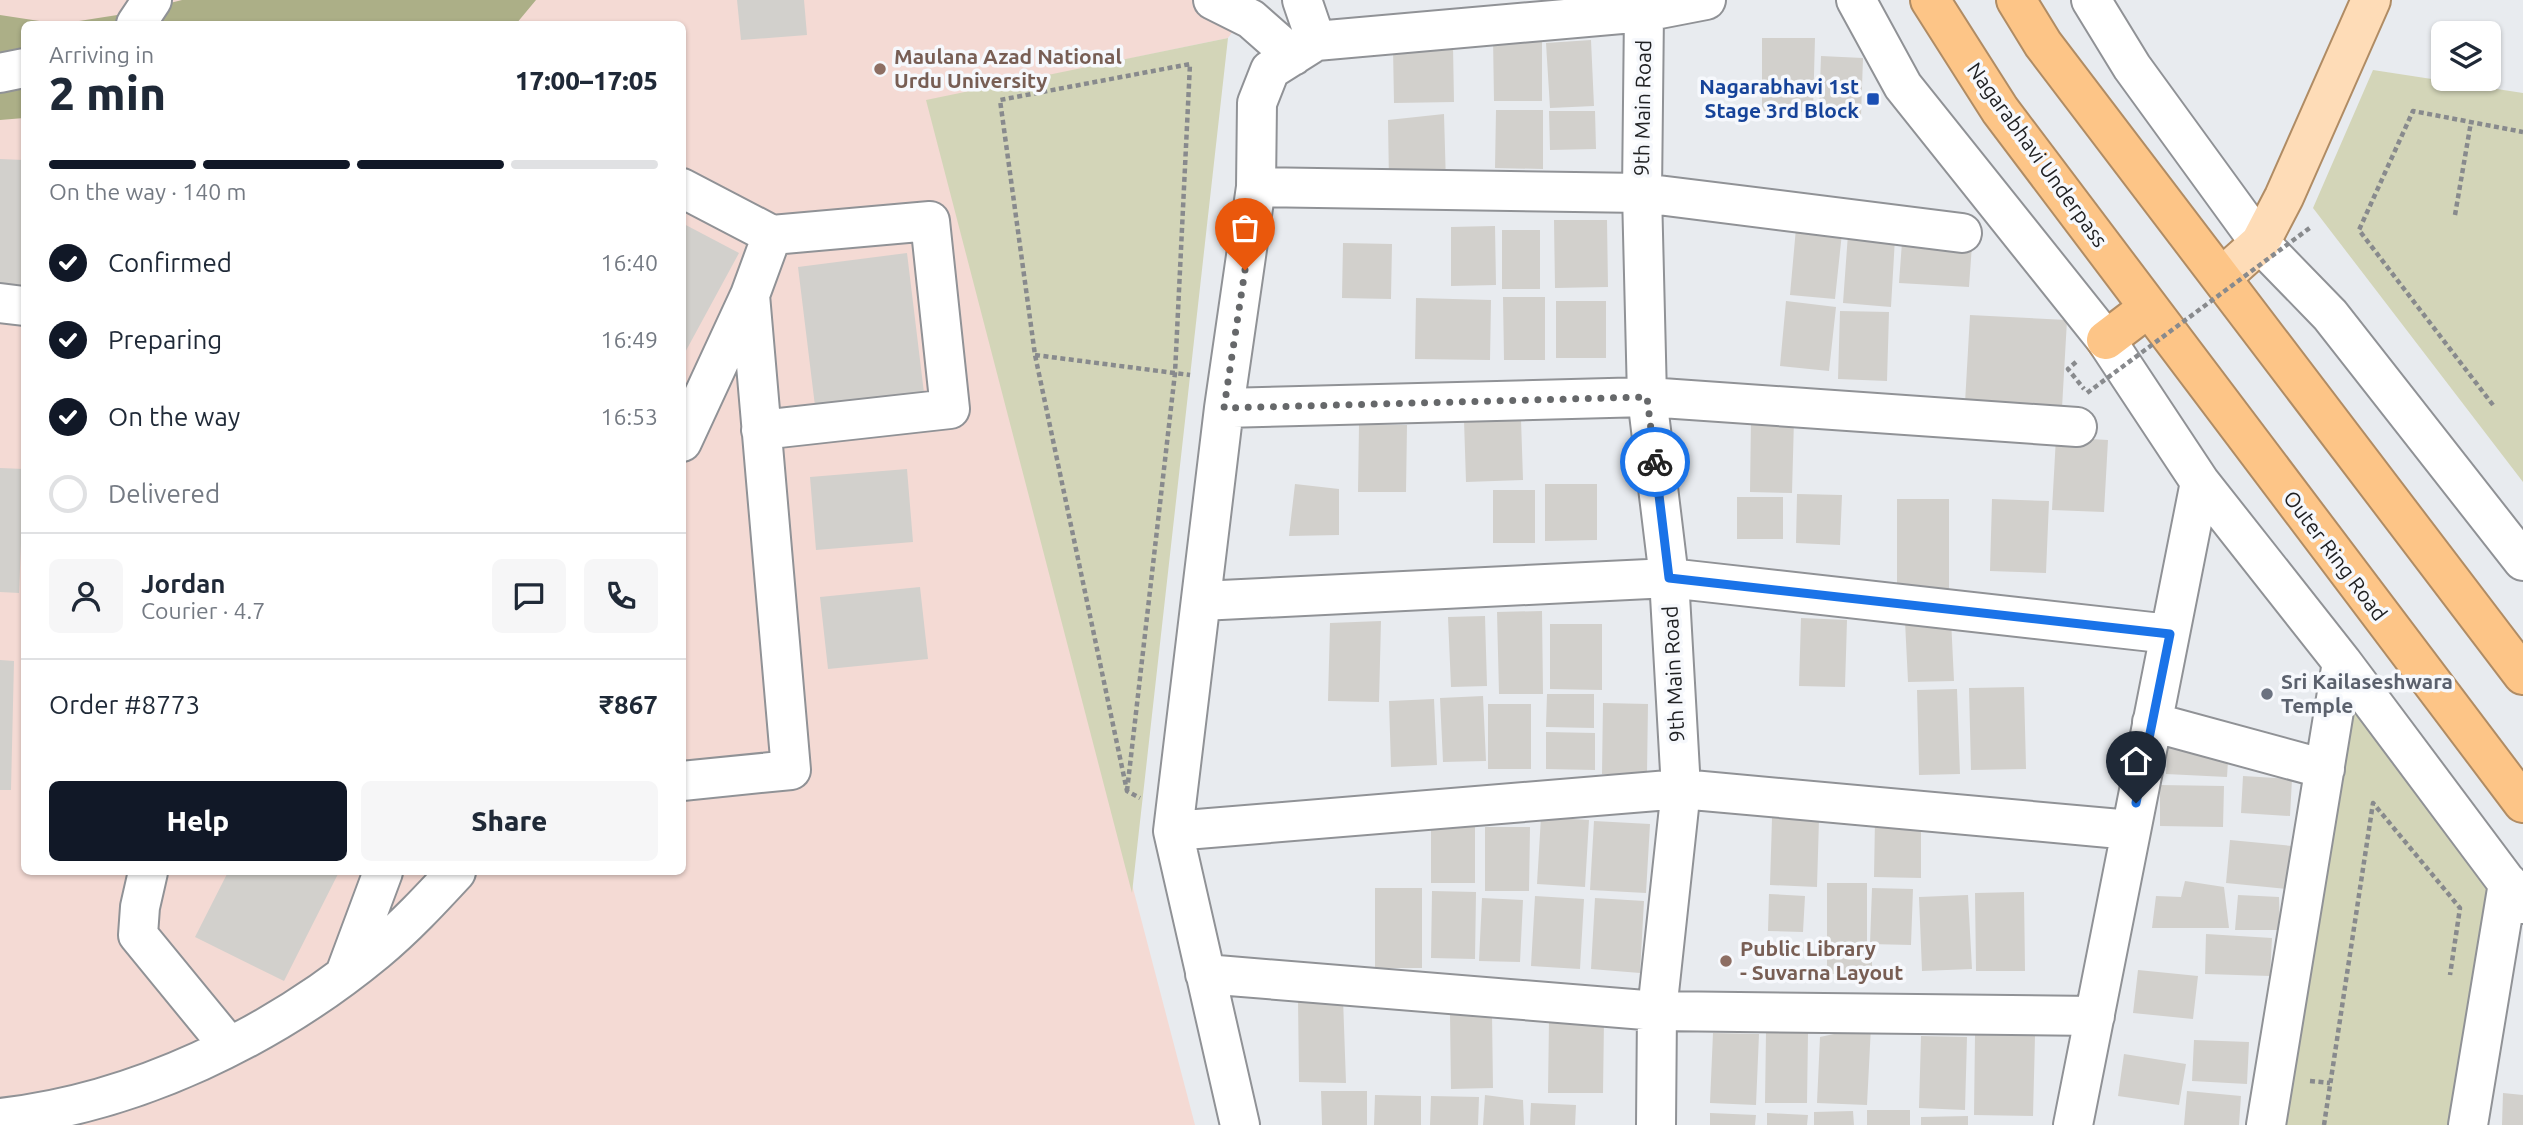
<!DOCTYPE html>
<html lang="en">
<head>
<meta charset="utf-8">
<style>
  body { margin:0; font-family:Ubuntu,sans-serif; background:#f6f6f7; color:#1f2937; height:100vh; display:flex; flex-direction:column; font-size:26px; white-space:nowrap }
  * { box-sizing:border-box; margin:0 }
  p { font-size:23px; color:#747a83 }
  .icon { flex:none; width:38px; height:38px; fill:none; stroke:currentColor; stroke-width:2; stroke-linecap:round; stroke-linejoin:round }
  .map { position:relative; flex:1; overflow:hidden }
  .sheet { position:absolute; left:21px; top:21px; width:665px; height:854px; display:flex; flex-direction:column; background:#fff; border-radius:10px; box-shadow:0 2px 5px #0004 }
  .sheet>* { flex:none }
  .fabs { position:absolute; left:2431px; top:21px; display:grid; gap:14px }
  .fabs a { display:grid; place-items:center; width:70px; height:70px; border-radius:10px; background:#fff; box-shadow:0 2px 5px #0004; font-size:35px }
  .pin { position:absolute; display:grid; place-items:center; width:60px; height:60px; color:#fff; margin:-72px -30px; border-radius:50% 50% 50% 0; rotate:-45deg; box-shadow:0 0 7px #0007 }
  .pin .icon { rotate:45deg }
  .courier { position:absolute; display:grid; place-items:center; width:70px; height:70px; margin:-35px; border:5px solid #1a73e8; border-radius:50%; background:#fff; color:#222; box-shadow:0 2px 9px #0007 }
  .head em { font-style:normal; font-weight:800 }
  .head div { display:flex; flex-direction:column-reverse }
  .head { display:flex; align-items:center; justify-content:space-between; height:119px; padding:0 28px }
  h1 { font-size:46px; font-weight:800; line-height:52px }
  .bar { display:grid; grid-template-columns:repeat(4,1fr); gap:10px 7px; align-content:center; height:84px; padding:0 28px }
  .bar i { height:9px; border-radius:5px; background:#e0e1e3 }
  .bar .selected { background:#111827 }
  .bar p { grid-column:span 4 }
  .line { display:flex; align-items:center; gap:18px; padding:0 28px; border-top:2px solid #e0e1e3 }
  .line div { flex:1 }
  .round { display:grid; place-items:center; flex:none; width:74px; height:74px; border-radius:10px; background:#f6f6f7 }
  ol { padding:0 28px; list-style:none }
  li { display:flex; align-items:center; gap:21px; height:77px }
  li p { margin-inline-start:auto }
  li .icon { padding:7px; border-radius:50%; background:#111827; color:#fff; stroke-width:4 }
  li:last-child { color:#747a83 }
  li i { width:38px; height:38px; border:4px solid #e0e1e3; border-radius:50% }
  .cta { display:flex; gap:14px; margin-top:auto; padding:14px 28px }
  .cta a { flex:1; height:80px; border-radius:10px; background:#111827; color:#fff; font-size:28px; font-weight:800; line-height:80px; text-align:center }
  .cta a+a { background:#f6f6f7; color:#1f2937 }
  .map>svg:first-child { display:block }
  .education { fill:#f4dad4; fill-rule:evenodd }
  .green { fill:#d3d5b8 }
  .forest { fill:#acaf87 }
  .building { fill:#d2d0cc }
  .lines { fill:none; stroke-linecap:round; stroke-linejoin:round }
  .minor-casing { stroke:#909296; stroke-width:42 }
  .major-casing { stroke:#b08c64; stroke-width:42 }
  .highway-casing { stroke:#b08c64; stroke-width:42 }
  .path { stroke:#888a8d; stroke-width:4.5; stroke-dasharray:5 3.5; stroke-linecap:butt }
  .minor { stroke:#fff; stroke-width:38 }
  .major { stroke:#fedcb7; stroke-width:38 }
  .highway { stroke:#fdc587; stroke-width:38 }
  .path-bridge { stroke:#888a8d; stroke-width:4.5; stroke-dasharray:5 3.5; stroke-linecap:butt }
  .done { stroke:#66686a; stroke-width:7; stroke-dasharray:0 12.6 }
  .route { stroke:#1a73e8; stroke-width:9 }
  .education-dot { fill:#8d6e63; stroke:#f6f8fc; stroke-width:2.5 }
  .transit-dot { fill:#1a4fb4; stroke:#f6f8fc; stroke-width:2.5 }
  .worship-dot { fill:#6b7280; stroke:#f6f8fc; stroke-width:2.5 }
  .labels { text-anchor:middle; stroke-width:7; stroke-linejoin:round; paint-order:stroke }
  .education-label { font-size:21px; font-weight:bold; fill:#785e54; stroke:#f6f8fc; text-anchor:start }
  .transit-label { font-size:21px; font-weight:bold; fill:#164399; stroke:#f6f8fc; text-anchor:end }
  .street-label { font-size:21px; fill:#202123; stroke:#f6f8fc }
  .worship-label { font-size:21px; font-weight:bold; fill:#5b616d; stroke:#f6f8fc; text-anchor:start }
</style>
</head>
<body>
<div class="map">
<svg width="2523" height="1125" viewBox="0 0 2523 1125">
  <rect width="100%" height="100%" fill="#e8ebef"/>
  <path class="education" d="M0,0h1248l1,9 -21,29 -301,63 268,1024h-1195zM24,24h658v848h-658z"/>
  <path class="green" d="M1228,38l-96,855 -206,-793z
    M2373,70l150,23v389l-210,-274z
    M2342,662l166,221 -40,242h-202z"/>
  <path class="forest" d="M182,0h354l-20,24h-456l70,-11z
    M0,15l59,9h-35v94l-24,2z"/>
  <path class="building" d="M737,0h67l3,35 -66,5z
    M1542,36v65h-48l-1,-64z
    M1762,38h53l-2,74 -51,-1z
    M1591,40l3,66 -44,2 -4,-65z
    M1453,46l1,56 -60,1 -1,-55z
    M1821,56l42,2 -2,58h-42z
    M1496,110h47v59l-48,-1z
    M1549,111h46l1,38 -46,1z
    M1444,114l2,70 -57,-1 -1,-63z
    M0,159l24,1v127l-24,-2z
    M1554,220h53l1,67 -53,1z
    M682,223l57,30 -57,105z
    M1495,226l1,59 -45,1v-59z
    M1796,228l46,5 -7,66 -45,-4z
    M1502,230h38v59h-38z
    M1848,234l47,4 -4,69 -48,-4z
    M1902,242l70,3 -3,42 -70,-4z
    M1343,243l49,1 -1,55 -49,-1z
    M907,253l17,140 -109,13 -17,-139z
    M1503,297h42v63h-41z
    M1416,298l75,2 -1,60 -75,-1z
    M1556,301h50v57h-50z
    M1786,301l50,6 -7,64 -49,-5z
    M1840,311l49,1 -2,69 -49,-2z
    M1970,315l97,5 -5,88 -97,-5z
    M1521,419l2,61 -57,2 -2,-62z
    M1751,419h43l-2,74 -42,-1z
    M1359,425h48l-1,67h-48z
    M2056,437l52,3 -4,72 -52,-2z
    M0,468l24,1 -5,124 -19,-1z
    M907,469l6,73 -97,8 -6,-73z
    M1295,484l44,5v46l-50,1z
    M1545,484h52v56l-52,1z
    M1493,490h42v53h-42z
    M1797,494l45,1 -2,50 -44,-2z
    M1737,497h46v42h-46z
    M1897,499h52v94h-52z
    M1992,499l57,2 -3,72 -56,-2z
    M920,587l8,72 -100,10 -8,-72z
    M1542,611l1,83h-44l-2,-82z
    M1485,616l2,70 -36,1 -3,-70z
    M1801,618l46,2 -2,67 -46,-1z
    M1951,619l3,62 -46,1 -3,-61z
    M1381,621l-2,81 -51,-1 2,-78z
    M1550,624h52v66l-52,-1z
    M0,660l14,1 -3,129h-11z
    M2024,687l2,82 -55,1 -2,-82z
    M1957,689l3,85 -41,1 -2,-85z
    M1547,694h47v34l-48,-1z
    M1483,696l3,65 -43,1 -3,-64z
    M1434,699l3,66 -46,2 -2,-66z
    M1603,703l45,1 -1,70h-45z
    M1488,704h43v65h-43z
    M1546,732l49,1v37l-49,-1z
    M2168,741l61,3 -2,33 -61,-3z
    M2243,776l49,3 -2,37 -49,-3z
    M2160,785l64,1 -1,41 -63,-1z
    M1541,817l48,3 -4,67 -48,-3z
    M1772,818l47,1 -2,68 -47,-2z
    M1875,819h46v59l-47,-1z
    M1594,821l56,3 -4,69 -56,-3z
    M1431,827h44v56h-44z
    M1485,827h45l-1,64h-44z
    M2230,840l62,6 -5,43 -61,-6z
    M228,872h111l-55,109 -89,-44z
    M2185,881l39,6 5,41h-77l4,-32 25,1z
    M1827,883h40v60h-40z
    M1375,888h47v80h-47z
    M1872,888l41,1 -2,56 -41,-1z
    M1432,891l44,1 -1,67 -44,-1z
    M2024,892l1,79h-49l-1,-78z
    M1769,894l36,2 -2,36 -35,-1z
    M1968,895l4,74 -50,2 -3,-74z
    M2238,895l41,2 1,33h-45z
    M1535,896l49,3 -4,70 -49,-3z
    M1482,898l41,2 -3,62 -41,-1z
    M1595,898l49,3 -4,72 -49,-4z
    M2206,934l66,4 -2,38 -65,-2z
    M1872,950v24h-45v-23z
    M2138,970l60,6 -5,43 -60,-6z
    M1343,998l3,85 -47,-1 -1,-83z
    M1450,1014h42l1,74 -42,1z
    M1549,1020h55l-1,73h-55z
    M1871,1026l-4,79 -50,-2 3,-66z
    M1766,1032l42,1 -1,70h-42z
    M1713,1033l46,1 -3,71 -46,-2z
    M1975,1035l60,1 -2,80 -59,-1z
    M1921,1036l46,1 -2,73 -46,-2z
    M2194,1040l55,2 -2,42 -55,-3z
    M2124,1054l62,10 -7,41 -61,-9z
    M1321,1091h46v34h-45z
    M2187,1091l54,5 -2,29h-55z
    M2503,1093l20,2v30h-21z
    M1375,1095l46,1v29h-47z
    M1485,1095l38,5 1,25h-41z
    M1431,1096l48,1 -1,28h-48z
    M1531,1103l45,2 -1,20h-45z
    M1867,1110h43v15h-43z
    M1853,1111l1,14h-40v-13z
    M1710,1113l46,2 -1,10h-45z
    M1767,1113l41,2 -1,10h-40z
    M1968,1116v9h-47v-8z"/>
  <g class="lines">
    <defs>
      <path id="minor" d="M1213,0l38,19 42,37
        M1302,0l14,41
        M1856,0l47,86 203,254 94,142 142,180 181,242
        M2091,0l41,67 128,176 70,72 193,246
        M1644,12l-2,181 5,204 22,181 12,211 -24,222 -1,114
        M136,24l16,-24
        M0,73l24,-5
        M1256,187l386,6 320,40
        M682,188l90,47 158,-14 20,188 -189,21
        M0,303l24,3
        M1224,408l423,-11 430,30
        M682,442l68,-147 22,-60
        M1201,601l468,-23 501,56
        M2152,722l173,47
        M682,781l109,-11 -41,-475
        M1173,831l508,-42 450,41
        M148,872l-8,35 -2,28 91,111
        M345,974l38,-102
        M1205,974l452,37 438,5
        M0,1118c136,-15 272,-81 376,-167 29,-24 55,-52 80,-79
        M1240,1125l-67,-294 51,-423 32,-221 1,-84 13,-33 46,-29 328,-29 62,-12
        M2073,1125l127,-643
        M2266,1125l76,-463
        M2468,1125l40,-242"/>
      <path id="major" d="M2222,277l38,-34 24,-46 87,-197"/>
      <path id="highway" d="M1930,0l70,110 523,693
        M2016,0l27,44 480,631
        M2106,340l42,-32"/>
    </defs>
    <use href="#minor" class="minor-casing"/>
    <use href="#major" class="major-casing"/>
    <use href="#highway" class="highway-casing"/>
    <path class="path" d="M2455,215l16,-93
      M1035,355l155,20
      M2076,362l-8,7 16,20
      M2493,405l-134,-175 54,-119 110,21
      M1127,791l48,-418 15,-309 -190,36 35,255 92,436 13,7
      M2310,1081l20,2
      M2324,1125l49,-322 87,105 -10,67"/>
    <use href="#minor" class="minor"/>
    <use href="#major" class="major"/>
    <use href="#highway" class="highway"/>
    <path class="path-bridge" d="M2087,393l224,-166"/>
  </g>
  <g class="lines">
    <path class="done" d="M1245,270l-21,138 423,-11 8,65"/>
    <path class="route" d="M1655,462l14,116 501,56 -34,169"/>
  </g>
  <g class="education-dot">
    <circle cx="880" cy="69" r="7"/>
    <circle cx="1726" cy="961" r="7"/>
  </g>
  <rect class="transit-dot" x="1866" y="92" width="14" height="14" rx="3.5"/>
  <circle class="worship-dot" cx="2267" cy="694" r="7"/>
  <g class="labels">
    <g class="education-label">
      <text x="894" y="64">Maulana Azad National<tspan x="894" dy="24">Urdu University</tspan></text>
      <text x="1740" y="956">Public Library<tspan x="1740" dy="24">- Suvarna Layout</tspan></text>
    </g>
    <g class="transit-label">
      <text x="1859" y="94">Nagarabhavi 1st<tspan x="1859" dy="24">Stage 3rd Block</tspan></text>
    </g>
    <g class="street-label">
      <text transform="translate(1643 108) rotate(-89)" y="7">9th Main Road</text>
      <text transform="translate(2037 155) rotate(54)" y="7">Nagarabhavi Underpass</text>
      <text transform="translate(2335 556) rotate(53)" y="7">Outer Ring Road</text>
      <text transform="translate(1674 674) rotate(-93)" y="7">9th Main Road</text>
    </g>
    <g class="worship-label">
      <text x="2281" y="689">Sri Kailaseshwara<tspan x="2281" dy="24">Temple</tspan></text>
    </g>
  </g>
</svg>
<div class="fabs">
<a><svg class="icon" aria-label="layers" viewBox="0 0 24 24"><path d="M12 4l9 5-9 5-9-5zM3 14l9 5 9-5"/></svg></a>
</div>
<div class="pin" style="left:1245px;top:270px;background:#ea580c"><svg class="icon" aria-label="bag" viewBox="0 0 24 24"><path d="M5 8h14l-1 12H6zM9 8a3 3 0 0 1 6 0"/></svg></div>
<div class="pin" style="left:2136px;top:803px;background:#1f2937"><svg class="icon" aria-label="home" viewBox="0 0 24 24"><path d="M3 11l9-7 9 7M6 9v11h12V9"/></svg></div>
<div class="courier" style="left:1655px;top:462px"><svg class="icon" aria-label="bike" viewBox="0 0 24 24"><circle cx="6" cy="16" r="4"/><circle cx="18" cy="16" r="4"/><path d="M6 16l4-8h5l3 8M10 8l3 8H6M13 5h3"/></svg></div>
<section class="sheet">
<div class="head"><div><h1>2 min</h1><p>Arriving in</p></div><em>17:00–17:05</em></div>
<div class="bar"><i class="selected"></i><i class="selected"></i><i class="selected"></i><i></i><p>On the way · 140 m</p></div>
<ol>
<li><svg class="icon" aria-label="check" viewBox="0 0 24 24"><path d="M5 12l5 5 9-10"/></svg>Confirmed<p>16:40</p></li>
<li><svg class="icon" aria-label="check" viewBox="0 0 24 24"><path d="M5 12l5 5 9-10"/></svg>Preparing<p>16:49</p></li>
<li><svg class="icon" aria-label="check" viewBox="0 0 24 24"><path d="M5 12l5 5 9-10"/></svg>On the way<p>16:53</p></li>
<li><i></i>Delivered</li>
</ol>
<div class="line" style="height:126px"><a class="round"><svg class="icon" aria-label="person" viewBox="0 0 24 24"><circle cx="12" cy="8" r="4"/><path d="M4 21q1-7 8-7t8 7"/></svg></a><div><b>Jordan</b><p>Courier · 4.7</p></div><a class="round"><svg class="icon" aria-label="chat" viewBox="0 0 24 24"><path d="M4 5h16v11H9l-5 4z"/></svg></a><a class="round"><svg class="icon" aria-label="phone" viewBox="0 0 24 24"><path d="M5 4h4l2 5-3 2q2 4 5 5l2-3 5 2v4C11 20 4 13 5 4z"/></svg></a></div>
<div class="line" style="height:91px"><div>Order #8773</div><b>₹867</b></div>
<div class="cta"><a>Help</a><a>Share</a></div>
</section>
</div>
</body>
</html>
